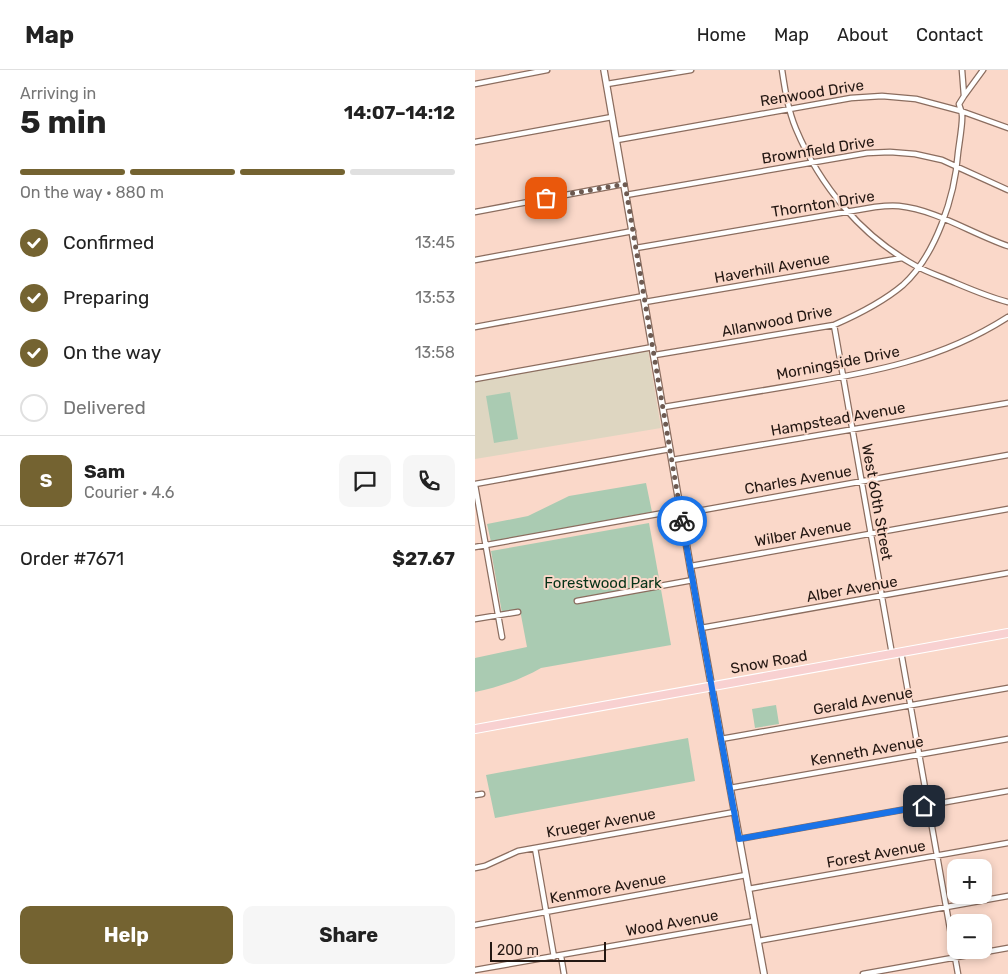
<!DOCTYPE html>
<html lang="en">
<head>
<meta charset="utf-8">
<style>
  body { margin:0; font-family:Rubik,sans-serif; background:#f6f6f6; color:#222; height:100vh; display:flex; flex-direction:column; font-size:19px; white-space:nowrap }
  * { box-sizing:border-box; margin:0 }
  p { font-size:16px; color:#767676 }
  .icon { flex:none; width:28px; height:28px; fill:none; stroke:currentColor; stroke-width:2; stroke-linecap:round; stroke-linejoin:round }
  .map { position:relative; flex:1; overflow:hidden }
  .sheet { display:flex; flex-direction:column; background:#fff; width:475px }
  .sheet>* { flex:none }
  .buttons { position:absolute; left:472px; top:789px; display:grid; gap:10px }
  .buttons a { display:grid; place-items:center; width:45px; height:45px; border-radius:10px; background:#fff; box-shadow:0 2px 8px #0003; font-size:25px }
  .scale { position:absolute; left:15px; bottom:12px; width:116px; box-sizing:border-box; padding-left:5px; border:2px solid #231712; border-top:0; font-size:14px; line-height:18px; white-space:nowrap; color:#231712; -webkit-text-stroke:4px #fad8c9; paint-order:stroke }
  .pin { position:absolute; display:grid; place-items:center; width:42px; height:42px; color:#fff; margin:-21px; border-radius:10px; box-shadow:0 2px 8px #0006 }
  .courier { position:absolute; display:grid; place-items:center; width:50px; height:50px; margin:-25px; border:4px solid #1a73e8; border-radius:50%; background:#fff; color:#222; box-shadow:0 1px 6px #0007 }
  .headline em { font-style:normal; font-weight:700 }
  .headline div { display:flex; flex-direction:column-reverse }
  .headline { display:flex; align-items:center; justify-content:space-between; height:85px; padding:0 20px }
  h1 { font-size:32px; font-weight:700; line-height:38px }
  .bar { display:grid; grid-template-columns:repeat(4,1fr); gap:8px 5px; align-content:center; height:60px; padding:0 20px }
  .bar i { height:6px; border-radius:4px; background:#e0e0e0 }
  .bar .selected { background:#746331 }
  .bar p { grid-column:span 4 }
  .line { display:flex; align-items:center; gap:12px; padding:0 20px; border-top:1px solid #e0e0e0 }
  .line div { flex:1 }
  .round { display:grid; place-items:center; flex:none; width:52px; height:52px; border-radius:10px; background:#f6f6f6 }
  ol { padding:0 20px; list-style:none }
  li { display:flex; align-items:center; gap:15px; height:55px }
  li p { margin-inline-start:auto }
  li .icon { padding:5px; border-radius:50%; background:#746331; color:#fff; stroke-width:4 }
  li:last-child { color:#767676 }
  li i { width:28px; height:28px; border:2px solid #e0e0e0; border-radius:50% }
  .button { display:flex; gap:10px; margin-top:auto; padding:10px 20px }
  .button a { flex:1; height:58px; border-radius:10px; background:#746331; color:#fff; font-size:20px; font-weight:700; line-height:58px; text-align:center }
  .button a+a { background:#f6f6f6; color:#222 }
  header { display:flex; align-items:center; gap:30px; box-sizing:border-box; height:70px; padding:0 25px; background:#fff; border-bottom:1px solid #e0e0e0 }
  header strong { font-size:24px }
  nav { display:flex; gap:28px; margin-inline-start:auto; font-size:18px }
  main { display:flex; flex:1; min-height:0 }
  .map>svg:first-child { display:block }
  .education { fill:#ded6c1 }
  .green { fill:#aacbb2 }
  .lines { fill:none; stroke-linecap:round; stroke-linejoin:round }
  .minor-casing { stroke:#8b6d5f; stroke-width:7 }
  .tertiary-casing { stroke:#8b6d5f; stroke-width:8 }
  .primary-casing { stroke:#fff; stroke-width:10 }
  .minor { stroke:#fff; stroke-width:4.5 }
  .tertiary { stroke:#fff; stroke-width:5.5 }
  .primary { stroke:#f8d1d1; stroke-width:8 }
  .done { stroke:#6e5b52; stroke-width:5; stroke-dasharray:0 9 }
  .route { stroke:#1a73e8; stroke-width:6 }
  .labels { text-anchor:middle; stroke-width:4; stroke-linejoin:round; paint-order:stroke }
  .street-label { font-size:15px; fill:#231712; stroke:#fad8c9 }
  .park-label { font-size:15px; fill:#063318; stroke:#fad8c9 }
</style>
</head>
<body>
<header>
<strong>Map</strong>
<nav><a>Home</a><a>Map</a><a>About</a><a>Contact</a></nav>
</header>
<main>
<section class="sheet">
<div class="headline"><div><h1>5 min</h1><p>Arriving in</p></div><em>14:07–14:12</em></div>
<div class="bar"><i class="selected"></i><i class="selected"></i><i class="selected"></i><i></i><p>On the way · 880 m</p></div>
<ol>
<li><svg class="icon" aria-label="check" viewBox="0 0 24 24"><path d="M5 12l5 5 9-10"/></svg>Confirmed<p>13:45</p></li>
<li><svg class="icon" aria-label="check" viewBox="0 0 24 24"><path d="M5 12l5 5 9-10"/></svg>Preparing<p>13:53</p></li>
<li><svg class="icon" aria-label="check" viewBox="0 0 24 24"><path d="M5 12l5 5 9-10"/></svg>On the way<p>13:58</p></li>
<li><i></i>Delivered</li>
</ol>
<div class="line" style="height:90px"><b class="round" style="background:#746331;color:#fff">S</b><div><b>Sam</b><p>Courier · 4.6</p></div><a class="round"><svg class="icon" aria-label="chat" viewBox="0 0 24 24"><path d="M4 5h16v11H9l-5 4z"/></svg></a><a class="round"><svg class="icon" aria-label="phone" viewBox="0 0 24 24"><path d="M5 4h4l2 5-3 2q2 4 5 5l2-3 5 2v4C11 20 4 13 5 4z"/></svg></a></div>
<div class="line" style="height:65px"><div>Order #7671</div><b>$27.67</b></div>
<div class="button"><a>Help</a><a>Share</a></div>
</section>
<div class="map">
<svg width="533" height="904" viewBox="0 0 533 904">
  <rect width="100%" height="100%" fill="#fad8c9"/>
  <path class="education" d="M173,279l13,79 -186,31v-78z"/>
  <path class="green" d="M35,322l8,47 -24,4 -8,-47z
    M171,413l6,29 -161,30 -4,-18 41,-8 41,-20z
    M174,453l22,122 -130,23c-21,12 -42,19 -66,24v-34l52,-11 -7,-37 -18,3 -11,-62z
    M301,635l3,19 -24,4 -3,-19z
    M213,668l7,43 -200,37 -9,-43z"/>
  <g class="lines">
    <defs>
      <path id="minor" d="M307,0c3,20 6,40 14,59 24,57 65,107 120,137 11,6 23,10 35,15 19,8 37,16 57,21
        M0,14l72,-14
        M132,14l84,-14
        M489,26l19,-26
        M142,70l234,-42 31,-2 34,3 45,12 47,17
        M0,72l137,-25
        M151,125l241,-42 23,-1 25,2 27,6 66,30
        M0,142l149,-28
        M161,178l239,-41c8,-1 16,-2 24,-1 38,4 73,28 109,40
        M0,190l158,-29
        M170,232l257,-44
        M359,255l58,329
        M0,257l169,-31
        M180,285l179,-30c25,-11 49,-23 69,-40 33,-30 52,-89 55,-132 1,-9 5,-31 4,-38 0,-3 -2,-7 -3,-11l5,-8 -2,-26
        M0,309l178,-32
        M189,337c44,-7 88,-15 132,-22 77,-13 145,-25 212,-68
        M197,390l336,-57
        M0,414l195,-35
        M0,415l27,152
        M206,444l327,-59
        M0,477l205,-37
        M216,496l317,-57
        M102,531l116,-21
        M0,549l43,-7
        M226,558l307,-55
        M426,582l57,322
        M246,669l287,-51
        M255,718l278,-49
        M0,725l7,-1
        M264,769l269,-48
        M60,778l19,109
        M0,798l10,-2 33,-15 217,-39
        M273,819l260,-46
        M0,855l271,-50
        M283,871l250,-45
        M86,886l3,18
        M0,900l279,-49
        M388,904l145,-26"/>
      <path id="tertiary" d="M129,0l95,547 65,357"/>
      <path id="primary" d="M0,659l533,-96"/>
    </defs>
    <use href="#minor" class="minor-casing"/>
    <use href="#tertiary" class="tertiary-casing"/>
    <use href="#primary" class="primary-casing"/>
    <use href="#minor" class="minor"/>
    <use href="#tertiary" class="tertiary"/>
    <use href="#primary" class="primary"/>
  </g>
  <g class="lines">
    <path class="done" d="M71,128l79,-14 57,337"/>
    <path class="route" d="M207,451l57,318 185,-33"/>
  </g>
  <g class="labels">
    <g class="street-label">
      <text transform="translate(337 23) rotate(-9)" y="5">Renwood Drive</text>
      <text transform="translate(343 80) rotate(-9)" y="5">Brownfield Drive</text>
      <text transform="translate(348 134) rotate(-9)" y="5">Thornton Drive</text>
      <text transform="translate(297 198) rotate(-10)" y="5">Haverhill Avenue</text>
      <text transform="translate(302 251) rotate(-11)" y="5">Allanwood Drive</text>
      <text transform="translate(363 293) rotate(-11)" y="5">Morningside Drive</text>
      <text transform="translate(363 349) rotate(-10)" y="5">Hampstead Avenue</text>
      <text transform="translate(323 410) rotate(-10)" y="5">Charles Avenue</text>
      <text transform="translate(402 432) rotate(80)" y="5">West 60th Street</text>
      <text transform="translate(328 463) rotate(-10)" y="5">Wilber Avenue</text>
      <text transform="translate(377 519) rotate(-10)" y="5">Alber Avenue</text>
      <text transform="translate(294 592) rotate(-10)" y="5">Snow Road</text>
      <text transform="translate(388 631) rotate(-10)" y="5">Gerald Avenue</text>
      <text transform="translate(392 681) rotate(-10)" y="5">Kenneth Avenue</text>
      <text transform="translate(126 753) rotate(-10)" y="5">Krueger Avenue</text>
      <text transform="translate(401 784) rotate(-10)" y="5">Forest Avenue</text>
      <text transform="translate(133 818) rotate(-10)" y="5">Kenmore Avenue</text>
      <text transform="translate(197 853) rotate(-10)" y="5">Wood Avenue</text>
    </g>
    <g class="park-label">
      <text x="128" y="518">Forestwood Park</text>
    </g>
  </g>
</svg>
<div class="buttons">
<a>+</a>
<a>−</a>
</div>
<div class="scale">200 m</div>
<div class="pin" style="left:71px;top:128px;background:#ea580c"><svg class="icon" aria-label="bag" viewBox="0 0 24 24"><path d="M5 8h14l-1 12H6zM9 8a3 3 0 0 1 6 0"/></svg></div>
<div class="pin" style="left:449px;top:736px;background:#1f2937"><svg class="icon" aria-label="home" viewBox="0 0 24 24"><path d="M3 11l9-7 9 7M6 9v11h12V9"/></svg></div>
<div class="courier" style="left:207px;top:451px"><svg class="icon" aria-label="bike" viewBox="0 0 24 24"><circle cx="6" cy="16" r="4"/><circle cx="18" cy="16" r="4"/><path d="M6 16l4-8h5l3 8M10 8l3 8H6M13 5h3"/></svg></div>
</div>
</main>
</body>
</html>
